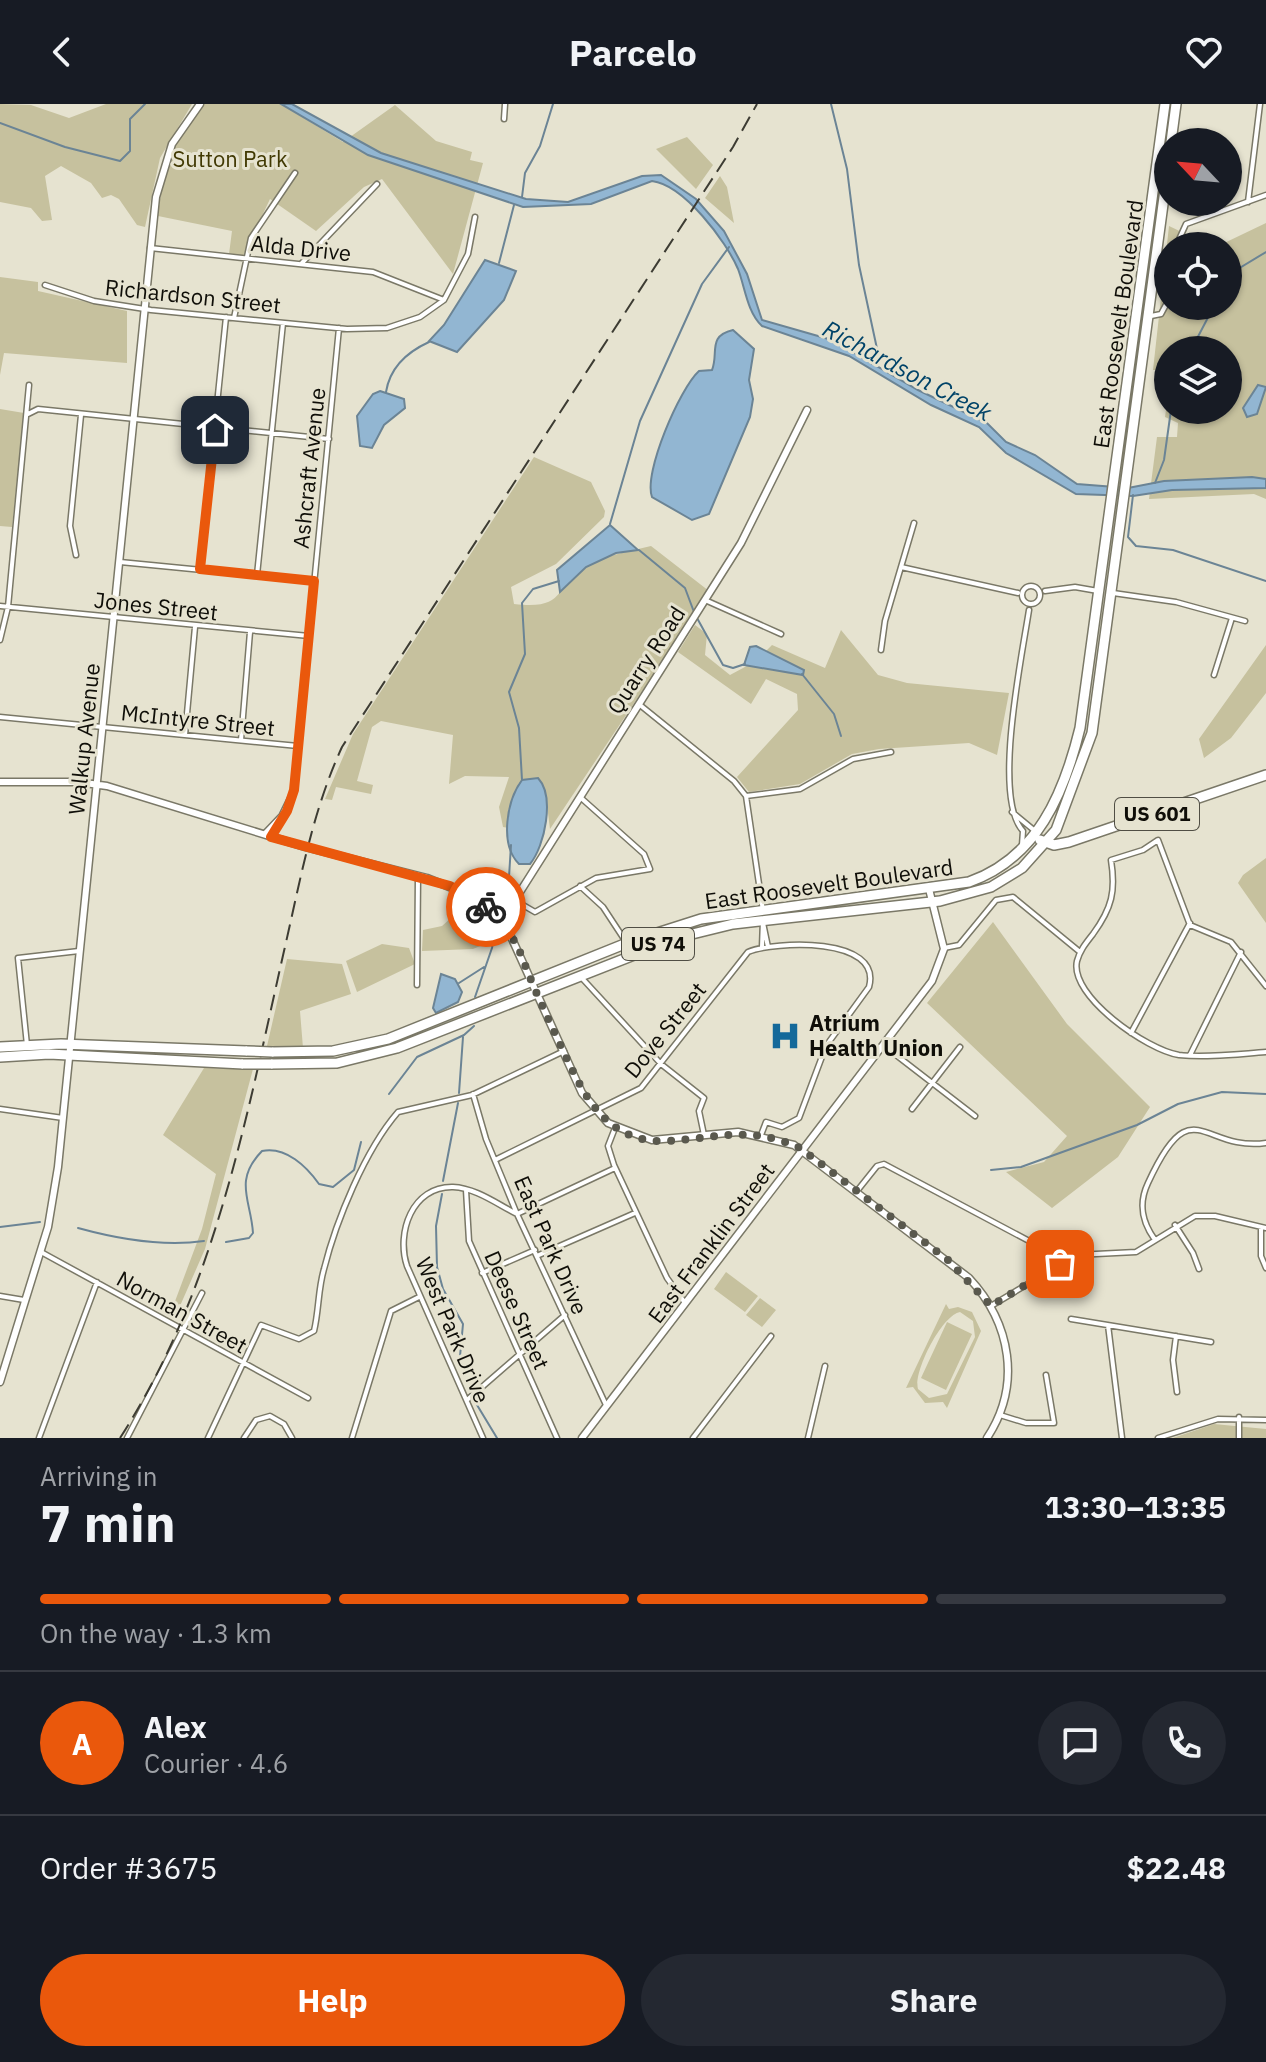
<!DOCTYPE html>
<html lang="en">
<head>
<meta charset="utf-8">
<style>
  body { margin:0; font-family:"IBM Plex Sans",sans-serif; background:#242831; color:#f1f3f6; height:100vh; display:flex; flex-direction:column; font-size:30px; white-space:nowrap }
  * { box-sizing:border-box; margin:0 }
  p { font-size:26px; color:#9ea1a6 }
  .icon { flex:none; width:44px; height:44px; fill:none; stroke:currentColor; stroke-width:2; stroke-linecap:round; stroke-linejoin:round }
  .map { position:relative; height:1334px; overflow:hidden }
  .details { display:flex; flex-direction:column; background:#171b24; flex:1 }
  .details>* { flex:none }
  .needle { width:52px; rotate:296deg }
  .controls { position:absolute; left:1154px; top:24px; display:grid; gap:16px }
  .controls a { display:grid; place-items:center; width:88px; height:88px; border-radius:50%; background:#171b24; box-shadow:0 2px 6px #0004; font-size:40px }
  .pin { position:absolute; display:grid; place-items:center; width:68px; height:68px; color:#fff; margin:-34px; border-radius:16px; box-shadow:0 4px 12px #0006 }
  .courier { position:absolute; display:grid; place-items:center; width:80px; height:80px; margin:-40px; border:6px solid #ea580c; border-radius:50%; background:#fff; color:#222; box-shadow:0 2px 10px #0007 }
  .head em { font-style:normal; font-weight:700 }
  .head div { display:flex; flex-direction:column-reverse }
  .head { display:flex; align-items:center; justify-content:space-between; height:136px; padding:0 40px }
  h1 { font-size:52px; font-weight:700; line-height:60px }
  .bar { display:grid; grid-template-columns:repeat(4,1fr); gap:12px 8px; align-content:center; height:96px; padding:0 40px }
  .bar i { height:10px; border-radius:6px; background:#363941 }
  .bar .current { background:#ea580c }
  .bar p { grid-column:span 4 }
  .line { display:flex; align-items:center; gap:20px; padding:0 40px; border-top:2px solid #363941 }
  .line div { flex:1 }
  .round { display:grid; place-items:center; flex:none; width:84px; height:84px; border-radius:42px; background:#242831 }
  .action { display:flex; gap:16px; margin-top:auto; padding:16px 40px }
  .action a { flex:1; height:92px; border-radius:48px; background:#ea580c; color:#fff; font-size:32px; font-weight:700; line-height:92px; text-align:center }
  .action a+a { background:#242831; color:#f1f3f6 }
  header { display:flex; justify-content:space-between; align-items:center; height:104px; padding:0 40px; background:#171b24; font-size:36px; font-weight:700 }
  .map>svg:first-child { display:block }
  .green { fill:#c6c19e; fill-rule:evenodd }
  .water { fill:#92b6d2; stroke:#6b8495; stroke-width:2 }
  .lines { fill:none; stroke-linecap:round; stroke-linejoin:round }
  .stream { stroke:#6b8495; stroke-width:2 }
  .street-casing { stroke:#7a7867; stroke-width:7 }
  .secondary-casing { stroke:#7a7867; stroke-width:9 }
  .highway-casing { stroke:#7a7867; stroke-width:12 }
  .street { stroke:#fff; stroke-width:4 }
  .secondary { stroke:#fff; stroke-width:6 }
  .highway { stroke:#fff; stroke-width:9 }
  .rail { stroke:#3d3c33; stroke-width:2; stroke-dasharray:16 8; stroke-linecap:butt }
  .highway-bridge-casing { stroke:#7a7867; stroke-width:12; stroke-linecap:butt }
  .highway-bridge { stroke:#fff; stroke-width:9 }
  .done { stroke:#5a594e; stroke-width:8; stroke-dasharray:0 14.4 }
  .route { stroke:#ea580c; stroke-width:10 }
  .labels { text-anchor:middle; stroke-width:6; stroke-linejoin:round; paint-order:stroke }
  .shield { fill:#e6e3d0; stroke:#504e44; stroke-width:2 }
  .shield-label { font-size:20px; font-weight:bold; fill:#0f0e08 }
  .park-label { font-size:22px; fill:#413903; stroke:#e6e3d0 }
  .street-label { font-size:22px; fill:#0f0e08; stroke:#e6e3d0 }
  .poi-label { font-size:22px; font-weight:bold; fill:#0f0e08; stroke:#e6e3d0; text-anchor:start }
  .water-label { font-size:24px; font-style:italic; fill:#004368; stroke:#e6e3d0 }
</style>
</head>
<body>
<header><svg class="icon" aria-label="back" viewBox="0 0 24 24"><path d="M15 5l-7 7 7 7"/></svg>Parcelo<svg class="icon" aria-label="heart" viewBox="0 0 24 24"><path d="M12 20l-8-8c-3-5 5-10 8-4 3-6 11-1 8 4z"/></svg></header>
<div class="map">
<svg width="1266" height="1334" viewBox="0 0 1266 1334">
  <rect width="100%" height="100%" fill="#e6e3d0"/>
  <path class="green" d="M0,0l31,1 38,13 37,-14h86l-32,54 -15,69 -8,-2 -18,-26 -8,-4 -9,3 -11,-15 -30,-17 -16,10 7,44 -10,1 -11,-13 -31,-6z
    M204,0h77l62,38 52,-37 41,36 36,11 -2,8 13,3 -30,111 -71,-95 -18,8 -48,44 -46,-32 -27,57 -14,-2 3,-23 -74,-15c4,-42 16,-81 46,-112z
    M687,33l26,28 -17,24 -40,-40z
    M720,72l7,11 7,36 -29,-25z
    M1266,119v276l-12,-5 -105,5 8,-62h20l1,-14 -13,-6c3,-18 2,-31 -6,-47h-6l16,-144 42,20h-43v60h60v-60h-10zM1168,246h60v60h-60z
    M0,173l38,5v9l89,20v52l-123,-10 -4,22z
    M0,305l24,4 -12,114 -12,-1z
    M534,353l57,25 14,29 -1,6 -48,47 -45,23 3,17c53,6 38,-16 72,-37 21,-13 42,-15 65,-21l58,45 -159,238 -5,-40 -26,-6 -11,28 1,17 -6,-1 -4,-20 10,-30 -44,-1 -16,8 4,-49 -72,-14 -9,6 -15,54 16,4 -2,9 -35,-7 -4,13 -7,-1 28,-65z
    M695,521l12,9 -2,21 25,20 26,-14 16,-16 53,23 16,-38 37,45 29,8 102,10 -12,62 -28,-12 -90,6 -27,5 -52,30 -51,8 -12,-15 61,-67 -1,-16 -31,-15 -15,25 -73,-52z
    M1266,541v48l-35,45 -27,20 -5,-19z
    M1266,754v65l-28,-40 5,-8z
    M462,804l30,20v13l-19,8 -51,2 1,-21 19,-4z
    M993,818l74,102 83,83 -32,50 -66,51 -46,-36 38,-10 23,-26 -140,-133z
    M382,840l27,4 6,16 -58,28 -11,-31z
    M287,855l55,5 9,30 -51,17 3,37 -36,-2z
    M204,964l49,1 -48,180 -25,57 -6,-2 28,-75 14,-55 -53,-39z
    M726,1168l32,24 -13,16 -31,-23z
    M760,1194l16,12 -14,17 -16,-12z
    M946,1200l3,5 9,-2 14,5 9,19 -34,77 -4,-6 -18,1 -12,-16 -7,1zM960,1208l13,9 2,16 -28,57 -18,4 -11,-9c-5,-17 24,-74 42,-77z
    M947,1218l25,12 -26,56 -25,-12z
    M1214,1320l52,5v9h-93z"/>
  <path class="water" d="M281,0h11l89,49 145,46 42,3 74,-26 19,-1 35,24 28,32 23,43 15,46 70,20 86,50 69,33 19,19 29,13 42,29 51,4 36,-7 88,-4 14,2v9l-94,2 -39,6 -57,-2 -70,-41 -27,-26 -48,-22 -82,-49 -87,-30c-15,-14 -17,-39 -24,-57 -12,-28 -54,-84 -86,-88l-61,23 -68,3 -155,-52z
    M485,156l31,11 -12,29 -47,52 -28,-11 15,-16z
    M733,226l21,19 -5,31 4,19 -3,18 -41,97 -17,6 -40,-23c-9,-24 28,-109 47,-126l13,-1c7,-17 -5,-34 21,-40z
    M1258,281l8,2 -9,27 -10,3 -4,-9z
    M380,287l24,8 1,9 -21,17 -12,23 -12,-2 -3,-30 16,-22z
    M610,421l28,25 -22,3 -30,14 -26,25 -3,-22z
    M756,542l48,24 -1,5 -59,-10 6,-18z
    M538,674c17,18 7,68 -8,86h-11c-20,-20 -12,-64 3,-84z
    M441,870l14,5 7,13 -4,10 -22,11 -3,-5z"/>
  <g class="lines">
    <path class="stream" d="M831,0l16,65 12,96 20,93 -7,6
      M0,19l65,24 55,14 10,-10v-32l15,-15
      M522,93l3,-24 15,-27 13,-42
      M499,159l15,-58
      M1228,171l38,-23
      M1191,246l23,-44
      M386,288c4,-25 21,-40 43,-50
      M1155,379l9,-23 7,-50
      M1133,391l-5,42 8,9 37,4 93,31
      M610,420l30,-103 62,-137 27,-37
      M639,446l46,38 9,24
      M697,514l26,47 10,3 12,-4
      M802,570l32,40 7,22
      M522,676l-3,-52 -10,-36 16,-38 -3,-51 11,-14 26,-8
      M502,806l6,-17 3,-48
      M459,879l25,-16
      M475,893l17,-49 3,-21
      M459,989l4,-56
      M389,990l28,-37 47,-22 10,-9
      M991,1066l30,-3 116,-42 41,-21 44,-12 44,2
      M443,1077l15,-78
      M442,1090l-6,32 1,41 6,22 20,35 -4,43
      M0,1123l40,-5
      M78,1124c40,11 85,19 126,13
      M226,1138l23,-4 4,-5c-2,-33 -20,-52 9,-82 24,-5 45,16 57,33l14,3 21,-17 7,-28
      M474,1296l23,38"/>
    <defs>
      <path id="street" d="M504,15l1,-15
        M1248,98l12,-98
        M1176,142l10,-22 80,-29
        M150,144l223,24 71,28
        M302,159l75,-79
        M45,181l49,16 57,9 196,19 40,-1 33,-11 24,-17 24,-46 7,-37
        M1151,212l10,-2 7,-13
        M234,214l17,-80 44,-65
        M28,310l10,-5 291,30
        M76,451l-6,-29 11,-111
        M120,458l194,19
        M901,463l117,26
        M200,465l26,-252
        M257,471l26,-252
        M1022 491a9 9 0 1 1 18 0a9 9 0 1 1-18 0Z
        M1045,487l30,-4 23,4
        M1113,489l63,9 69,19
        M705,496l76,34
        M0,502l309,30
        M0,536l8,-33 21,-222
        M881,546l4,-29 29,-98
        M1214,571l18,-57
        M640,601l94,76 12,15 17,115
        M0,613l298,29
        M185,631l10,-108
        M241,636l9,-108
        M746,692l54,-7 53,-30 38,-7
        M1012,708l23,19
        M264,730l21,-22
        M271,733l23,-47 45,-462
        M1022,741l1,-14c-31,-33 -1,-175 6,-221
        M580,782l23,21 23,35
        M516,797l19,11 61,-34 54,-9 -6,-15 -64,-57
        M763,819l5,24
        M762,843l1,-27
        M944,844l15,-3 37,-45 17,-3 67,55
        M580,872l81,88 43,34 -5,13 5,24
        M417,881l1,-109
        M1266,882l-35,-44 -41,-17 -32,-85 -15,10 -32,10c5,31 1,48 -18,74 -7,9 -13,16 -16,27 -8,35 70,89 102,94 28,3 59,-1 87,-3
        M1131,929l59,-110
        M27,941l-9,-87 61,-7
        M883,941l92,71
        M1190,951l51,-103
        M473,990l13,45 31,75 89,191
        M0,1005l63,9
        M912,1005l48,-62
        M615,1024l-7,18 6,19 53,113 18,25
        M495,1056l146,-72 107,-136c26,-11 135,-16 121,35l-43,59 -27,72 -17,9 -16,-5 -5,13
        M466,1086l3,51 88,197
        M857,1087l20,-25 7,-2 162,86
        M1175,1121l18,28 6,16
        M1261,1125v27l5,12
        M1155,1136c-13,-18 -17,-36 -7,-57 44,-96 54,-31 118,-40
        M41,1148l267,146
        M539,1151l96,-42
        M482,1169l53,-23
        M0,1192l24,4
        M991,1202l85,-51 60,-3 59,-36h20l51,12
        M1071,1215l140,23
        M1108,1221l14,113
        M1176,1232l-3,24 4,32
        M467,1296l98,-85
        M1000,1311l26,8h28l-8,-48
        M1239,1313v21
        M39,1334l58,-156
        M127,1334l75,-145
        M208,1334l53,-113 38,14 15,-8c5,-21 4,-42 10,-62 12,-48 41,-119 74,-157l74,-17 92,-44
        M244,1334l12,-18 14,-4 14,8 8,14
        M352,1334l39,-127 28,-14
        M483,1334l-76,-172c-11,-33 5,-80 46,-79 23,1 44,17 64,27l98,-46
        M693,1334l78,-102
        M808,1334l17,-72
        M1158,1334l60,-19 48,1"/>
      <path id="secondary" d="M0,678h77l30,4 198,61 122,31 45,18 36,34 74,163 26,30 44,17 86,-8 56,13 175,133c42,45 53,107 18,160
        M501,818l240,-379 66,-133
        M0,1278l48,-155 10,-60 98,-970 16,-53 28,-40
        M582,1334l350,-457 12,-32 -15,-60"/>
      <path id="highway" d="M1171,38l5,-38
        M1040,736l14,5 15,-3 197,-67
        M0,943l61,-3 186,7
        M272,948l61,-1 55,-12 244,-98 69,-22 268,-37c68,-24 95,-88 111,-154l85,-624
        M0,953l49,-3 194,10
        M271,960l66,-1 60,-15 283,-111 53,-13 207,-23 51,-14 31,-19 34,-38 36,-97 76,-566"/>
    </defs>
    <use href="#street" class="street-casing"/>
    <use href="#secondary" class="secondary-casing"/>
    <use href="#highway" class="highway-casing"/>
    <use href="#street" class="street"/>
    <use href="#secondary" class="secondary"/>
    <use href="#highway" class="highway"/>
    <path class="rail" d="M120,1334c95,-147 126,-319 164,-487 16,-69 28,-139 58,-204l391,-600 24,-43"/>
    <defs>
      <path id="highway-bridge" d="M247,947l25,1
        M243,960h28"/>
    </defs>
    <use href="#highway-bridge" class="highway-bridge-casing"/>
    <use href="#highway-bridge" class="highway-bridge"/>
  </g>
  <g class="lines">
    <path class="done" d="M486,803l19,19 13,21c12,32 26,64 41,95 23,49 44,102 109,99 50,-3 83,-16 132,7l148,112 43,46 69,-42"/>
    <path class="route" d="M215,326l-15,139 114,12 -20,209 -7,21 -16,26 179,49 36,21"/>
  </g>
  <defs>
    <symbol id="hospital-bare" viewBox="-9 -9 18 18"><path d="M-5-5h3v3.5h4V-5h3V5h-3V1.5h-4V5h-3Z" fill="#14699a" stroke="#e6e3d0" stroke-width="2.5" paint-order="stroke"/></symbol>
  </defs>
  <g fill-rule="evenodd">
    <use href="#hospital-bare" x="763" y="910" width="44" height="44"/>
  </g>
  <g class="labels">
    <g class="shield">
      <rect x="1115" y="694" width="84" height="32" rx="6"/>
      <rect x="622" y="824" width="72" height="32" rx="6"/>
    </g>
    <g class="shield-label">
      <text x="1157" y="717">US 601</text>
      <text x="658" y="847">US 74</text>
    </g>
    <g class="park-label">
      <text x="230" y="63">Sutton Park</text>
    </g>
    <g class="street-label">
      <text transform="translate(301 144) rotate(6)" y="8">Alda Drive</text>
      <text transform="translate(193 192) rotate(6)" y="8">Richardson Street</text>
      <text transform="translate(1118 220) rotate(-82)" y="8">East Roosevelt Boulevard</text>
      <text transform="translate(309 364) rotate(-84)" y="8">Ashcraft Avenue</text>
      <text transform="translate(156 502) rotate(6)" y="8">Jones Street</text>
      <text transform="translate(646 556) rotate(-57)" y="8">Quarry Road</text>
      <text transform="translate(198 616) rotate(6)" y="8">McIntyre Street</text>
      <text transform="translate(84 635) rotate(-84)" y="8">Walkup Avenue</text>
      <text transform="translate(829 780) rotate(-8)" y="8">East Roosevelt Boulevard</text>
      <text transform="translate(665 926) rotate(-51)" y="8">Dove Street</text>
      <text transform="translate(711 1139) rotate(-53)" y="8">East Franklin Street</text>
      <text transform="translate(551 1141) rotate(66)" y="8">East Park Drive</text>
      <text transform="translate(517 1206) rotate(66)" y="8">Deese Street</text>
      <text transform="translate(182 1208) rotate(29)" y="8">Norman Street</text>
      <text transform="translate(453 1226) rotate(67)" y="8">West Park Drive</text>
    </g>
    <g class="poi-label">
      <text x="809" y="927">Atrium<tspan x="809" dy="25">Health Union</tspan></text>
    </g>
    <g class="water-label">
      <text transform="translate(907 267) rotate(28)" y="8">Richardson Creek</text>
    </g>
  </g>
</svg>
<div class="controls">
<a><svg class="needle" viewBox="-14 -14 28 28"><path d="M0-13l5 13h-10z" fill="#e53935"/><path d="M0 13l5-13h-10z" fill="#9ea1a6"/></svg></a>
<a><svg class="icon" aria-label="locate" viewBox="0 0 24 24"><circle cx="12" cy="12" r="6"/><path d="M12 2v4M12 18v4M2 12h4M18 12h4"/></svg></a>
<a><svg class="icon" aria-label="layers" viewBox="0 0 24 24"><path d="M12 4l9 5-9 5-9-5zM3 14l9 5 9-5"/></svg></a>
</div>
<div class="pin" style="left:1060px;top:1160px;background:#ea580c"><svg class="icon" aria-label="bag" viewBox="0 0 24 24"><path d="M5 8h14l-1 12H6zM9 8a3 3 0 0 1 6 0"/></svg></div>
<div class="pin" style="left:215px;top:326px;background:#1f2937"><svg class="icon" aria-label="home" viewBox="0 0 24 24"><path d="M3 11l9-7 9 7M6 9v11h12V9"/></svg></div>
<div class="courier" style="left:486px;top:803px"><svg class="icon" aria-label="bike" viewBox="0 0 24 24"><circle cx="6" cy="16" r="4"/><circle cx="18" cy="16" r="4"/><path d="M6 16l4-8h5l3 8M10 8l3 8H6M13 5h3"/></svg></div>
</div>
<section class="details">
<div class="head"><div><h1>7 min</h1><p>Arriving in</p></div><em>13:30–13:35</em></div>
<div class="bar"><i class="current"></i><i class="current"></i><i class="current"></i><i></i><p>On the way · 1.3 km</p></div>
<div class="line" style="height:144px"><b class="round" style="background:#ea580c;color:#fff">A</b><div><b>Alex</b><p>Courier · 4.6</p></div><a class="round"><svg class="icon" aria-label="chat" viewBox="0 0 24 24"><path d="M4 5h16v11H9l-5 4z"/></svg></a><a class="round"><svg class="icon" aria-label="phone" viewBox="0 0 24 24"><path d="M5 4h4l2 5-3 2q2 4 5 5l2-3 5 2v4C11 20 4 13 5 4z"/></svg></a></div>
<div class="line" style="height:104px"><div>Order #3675</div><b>$22.48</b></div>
<div class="action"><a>Help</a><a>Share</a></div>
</section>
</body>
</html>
